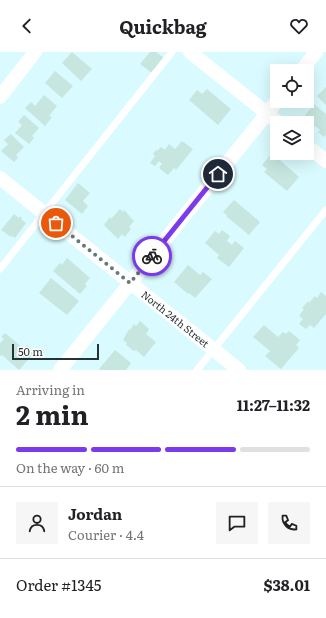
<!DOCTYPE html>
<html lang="en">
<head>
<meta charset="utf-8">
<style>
  body { margin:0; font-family:Literata,serif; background:#f6f6f6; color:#202124; height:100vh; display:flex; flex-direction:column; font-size:15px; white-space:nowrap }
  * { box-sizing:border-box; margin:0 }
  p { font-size:13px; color:#757577 }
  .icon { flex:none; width:22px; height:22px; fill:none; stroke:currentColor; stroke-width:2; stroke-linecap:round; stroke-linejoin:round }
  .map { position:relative; height:318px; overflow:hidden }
  .panel { display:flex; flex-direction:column; background:#fff; flex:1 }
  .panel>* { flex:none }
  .controls { position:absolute; left:270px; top:12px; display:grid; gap:8px }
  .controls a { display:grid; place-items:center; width:44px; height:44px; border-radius:0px; background:#fff; box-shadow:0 4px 16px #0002; font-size:20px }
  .scale { position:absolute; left:12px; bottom:10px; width:87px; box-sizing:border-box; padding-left:4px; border:2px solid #263334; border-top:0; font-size:11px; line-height:14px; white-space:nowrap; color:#263334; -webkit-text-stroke:3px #fff; paint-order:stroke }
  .pin { position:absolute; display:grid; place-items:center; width:34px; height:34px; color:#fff; margin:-17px; border:2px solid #fff; border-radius:50%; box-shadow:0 1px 4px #0007 }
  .courier { position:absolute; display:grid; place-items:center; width:40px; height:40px; margin:-20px; border:3px solid #7c3aed; border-radius:50%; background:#fff; color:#222; box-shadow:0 1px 5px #0007 }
  .headline em { font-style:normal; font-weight:700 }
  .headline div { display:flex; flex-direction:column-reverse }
  .headline { display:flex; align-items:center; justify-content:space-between; height:68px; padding:0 16px }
  h1 { font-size:26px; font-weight:700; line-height:30px }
  .bar { display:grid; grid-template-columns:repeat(4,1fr); gap:6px 4px; align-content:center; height:48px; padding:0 16px }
  .bar i { height:5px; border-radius:3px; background:#e0e0e0 }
  .bar .active { background:#7c3aed }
  .bar p { grid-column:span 4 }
  .line { display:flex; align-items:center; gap:10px; padding:0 16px; border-top:1px solid #e0e0e0 }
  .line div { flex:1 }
  .round { display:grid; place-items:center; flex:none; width:42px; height:42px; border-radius:0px; background:#f6f6f6 }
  header { display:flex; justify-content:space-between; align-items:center; height:52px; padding:0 16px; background:#fff; font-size:18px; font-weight:700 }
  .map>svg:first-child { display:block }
  .building { fill:#c7e6df }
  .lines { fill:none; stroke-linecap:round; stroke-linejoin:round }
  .lane { stroke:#fff; stroke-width:7 }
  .street { stroke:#fff; stroke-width:14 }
  .done { stroke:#65797b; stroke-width:4; stroke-dasharray:0 7.2 }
  .route { stroke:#7c3aed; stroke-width:5 }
  .labels { text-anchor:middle; stroke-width:4; stroke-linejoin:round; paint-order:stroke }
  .street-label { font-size:10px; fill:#263334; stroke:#fff }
</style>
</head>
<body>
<header><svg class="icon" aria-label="back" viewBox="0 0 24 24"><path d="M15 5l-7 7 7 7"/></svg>Quickbag<svg class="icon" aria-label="heart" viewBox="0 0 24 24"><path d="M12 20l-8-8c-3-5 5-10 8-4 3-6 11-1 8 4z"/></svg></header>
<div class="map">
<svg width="326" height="318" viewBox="0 0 326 318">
  <rect width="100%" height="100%" fill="#d9fafe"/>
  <path class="building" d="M72,0l20,17 -11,12 -19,-18z
    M150,0h6l8,6 -12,15 -12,-9z
    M55,19l18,15 -11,12 -17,-15z
    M326,35v18l-9,-9z
    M207,37l24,20 -13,16 -29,-25 8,-10 5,4z
    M44,43l13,11 -8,10 3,1 -7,9 -20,-18 6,-6 4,4z
    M314,52l12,10v21l-2,2 -6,-5 2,-2 -5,-4 -2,2 -11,-9z
    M24,63l15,13 -7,8 2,2 -5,6 -14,-11 7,-8 -4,-3z
    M11,82l13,13 -8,8 2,3 -4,4 -13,-11 7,-7 -4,-4z
    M182,89l11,8 -17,21 -2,-2 -6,7 -9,-7 3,-4 -3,-3 -4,5 -5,-3 5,-7 -2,-2 3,-4 1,1 4,-4 4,3 4,-6 6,5z
    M272,101l27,24 -12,14 -23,-19 3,-3 -5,-4z
    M78,131l12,10 -7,8 5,5 -6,8 -17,-14z
    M234,148l26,22 -11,13 -23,-19 1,-1 -4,-3z
    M120,157l3,3 1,-2 10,11 -5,6 2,2 -6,8 -3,-3 -4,5 -14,-14 6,-8 1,2z
    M14,162l5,4 1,-2 2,2 -1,1 5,4 -11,15 -3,-2 -1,1 -10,-7z
    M222,178l8,6 -3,5 5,4 3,-4 9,7 -15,19 -12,-9 2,-3 -14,-12 10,-12 4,3z
    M67,206l23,20 -5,6 2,2 -7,8 -27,-23 7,-8 2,2z
    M188,213l12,10 3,-3 9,7 -17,19 -6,-5 -1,1 -14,-12z
    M51,226l28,23 -12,14 -28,-22z
    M321,240l5,4v18l-12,14 -4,-3 -4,4 -7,-5 4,-5 -4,-3 5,-7 -2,-1 6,-7 1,2 6,-7 2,2z
    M140,269l9,8 -3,5 10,8 -12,15 -8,-7 -2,1 -8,-6 1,-2 -4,-3 6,-11 1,1 4,-6 2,2z
    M264,273l14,12 5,-5 3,2 3,-3 11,9 -4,5 3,3 -18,21 -16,-13 5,-5 -17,-14z
    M5,281l19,16 3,-4 8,7 -16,18 -17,-15 -2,1v-13l4,-4 -3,-2z
    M115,298l16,13 -5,7h-25l-2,-1z"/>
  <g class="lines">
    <path class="lane" d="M0,217l172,-217
      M197,318l129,-160"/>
    <g class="street">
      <path d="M190,0l89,71"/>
      <path d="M301,19l15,-19"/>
      <path d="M0,45l35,-45"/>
      <path d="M307,94l19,15"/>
      <path id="s1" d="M0,126l239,192"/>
      <path d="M60,318l217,-269"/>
    </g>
  </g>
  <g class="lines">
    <path class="done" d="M56,171l74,60 22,-27"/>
    <path class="route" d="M152,204l66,-82"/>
  </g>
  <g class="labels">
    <g class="street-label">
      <text dy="4" stroke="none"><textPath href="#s1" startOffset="225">North 24th Street</textPath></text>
    </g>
  </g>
</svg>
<div class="controls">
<a><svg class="icon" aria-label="locate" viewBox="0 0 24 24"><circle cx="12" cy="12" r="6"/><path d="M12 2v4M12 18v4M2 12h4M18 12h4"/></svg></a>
<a><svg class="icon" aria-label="layers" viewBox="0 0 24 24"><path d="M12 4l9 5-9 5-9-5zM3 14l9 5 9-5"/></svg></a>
</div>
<div class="scale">50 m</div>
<div class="pin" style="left:56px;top:171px;background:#ea580c"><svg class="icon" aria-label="bag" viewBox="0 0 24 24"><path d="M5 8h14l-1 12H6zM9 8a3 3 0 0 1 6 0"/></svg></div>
<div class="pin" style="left:218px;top:122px;background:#1f2937"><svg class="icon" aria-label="home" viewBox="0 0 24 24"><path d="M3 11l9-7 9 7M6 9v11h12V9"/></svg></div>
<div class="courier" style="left:152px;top:204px"><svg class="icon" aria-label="bike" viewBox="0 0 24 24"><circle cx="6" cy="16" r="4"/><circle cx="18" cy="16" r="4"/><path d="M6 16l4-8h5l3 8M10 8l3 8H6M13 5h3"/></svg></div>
</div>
<section class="panel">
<div class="headline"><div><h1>2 min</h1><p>Arriving in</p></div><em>11:27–11:32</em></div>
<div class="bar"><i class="active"></i><i class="active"></i><i class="active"></i><i></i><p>On the way · 60 m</p></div>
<div class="line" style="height:72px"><a class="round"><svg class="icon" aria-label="person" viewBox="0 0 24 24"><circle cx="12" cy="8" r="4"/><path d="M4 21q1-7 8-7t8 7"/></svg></a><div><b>Jordan</b><p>Courier · 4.4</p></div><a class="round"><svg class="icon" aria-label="chat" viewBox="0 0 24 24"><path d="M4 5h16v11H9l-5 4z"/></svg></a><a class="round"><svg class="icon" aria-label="phone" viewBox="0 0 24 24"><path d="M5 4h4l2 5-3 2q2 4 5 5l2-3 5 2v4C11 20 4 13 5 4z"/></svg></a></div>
<div class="line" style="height:52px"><div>Order #1345</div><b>$38.01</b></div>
</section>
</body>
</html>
